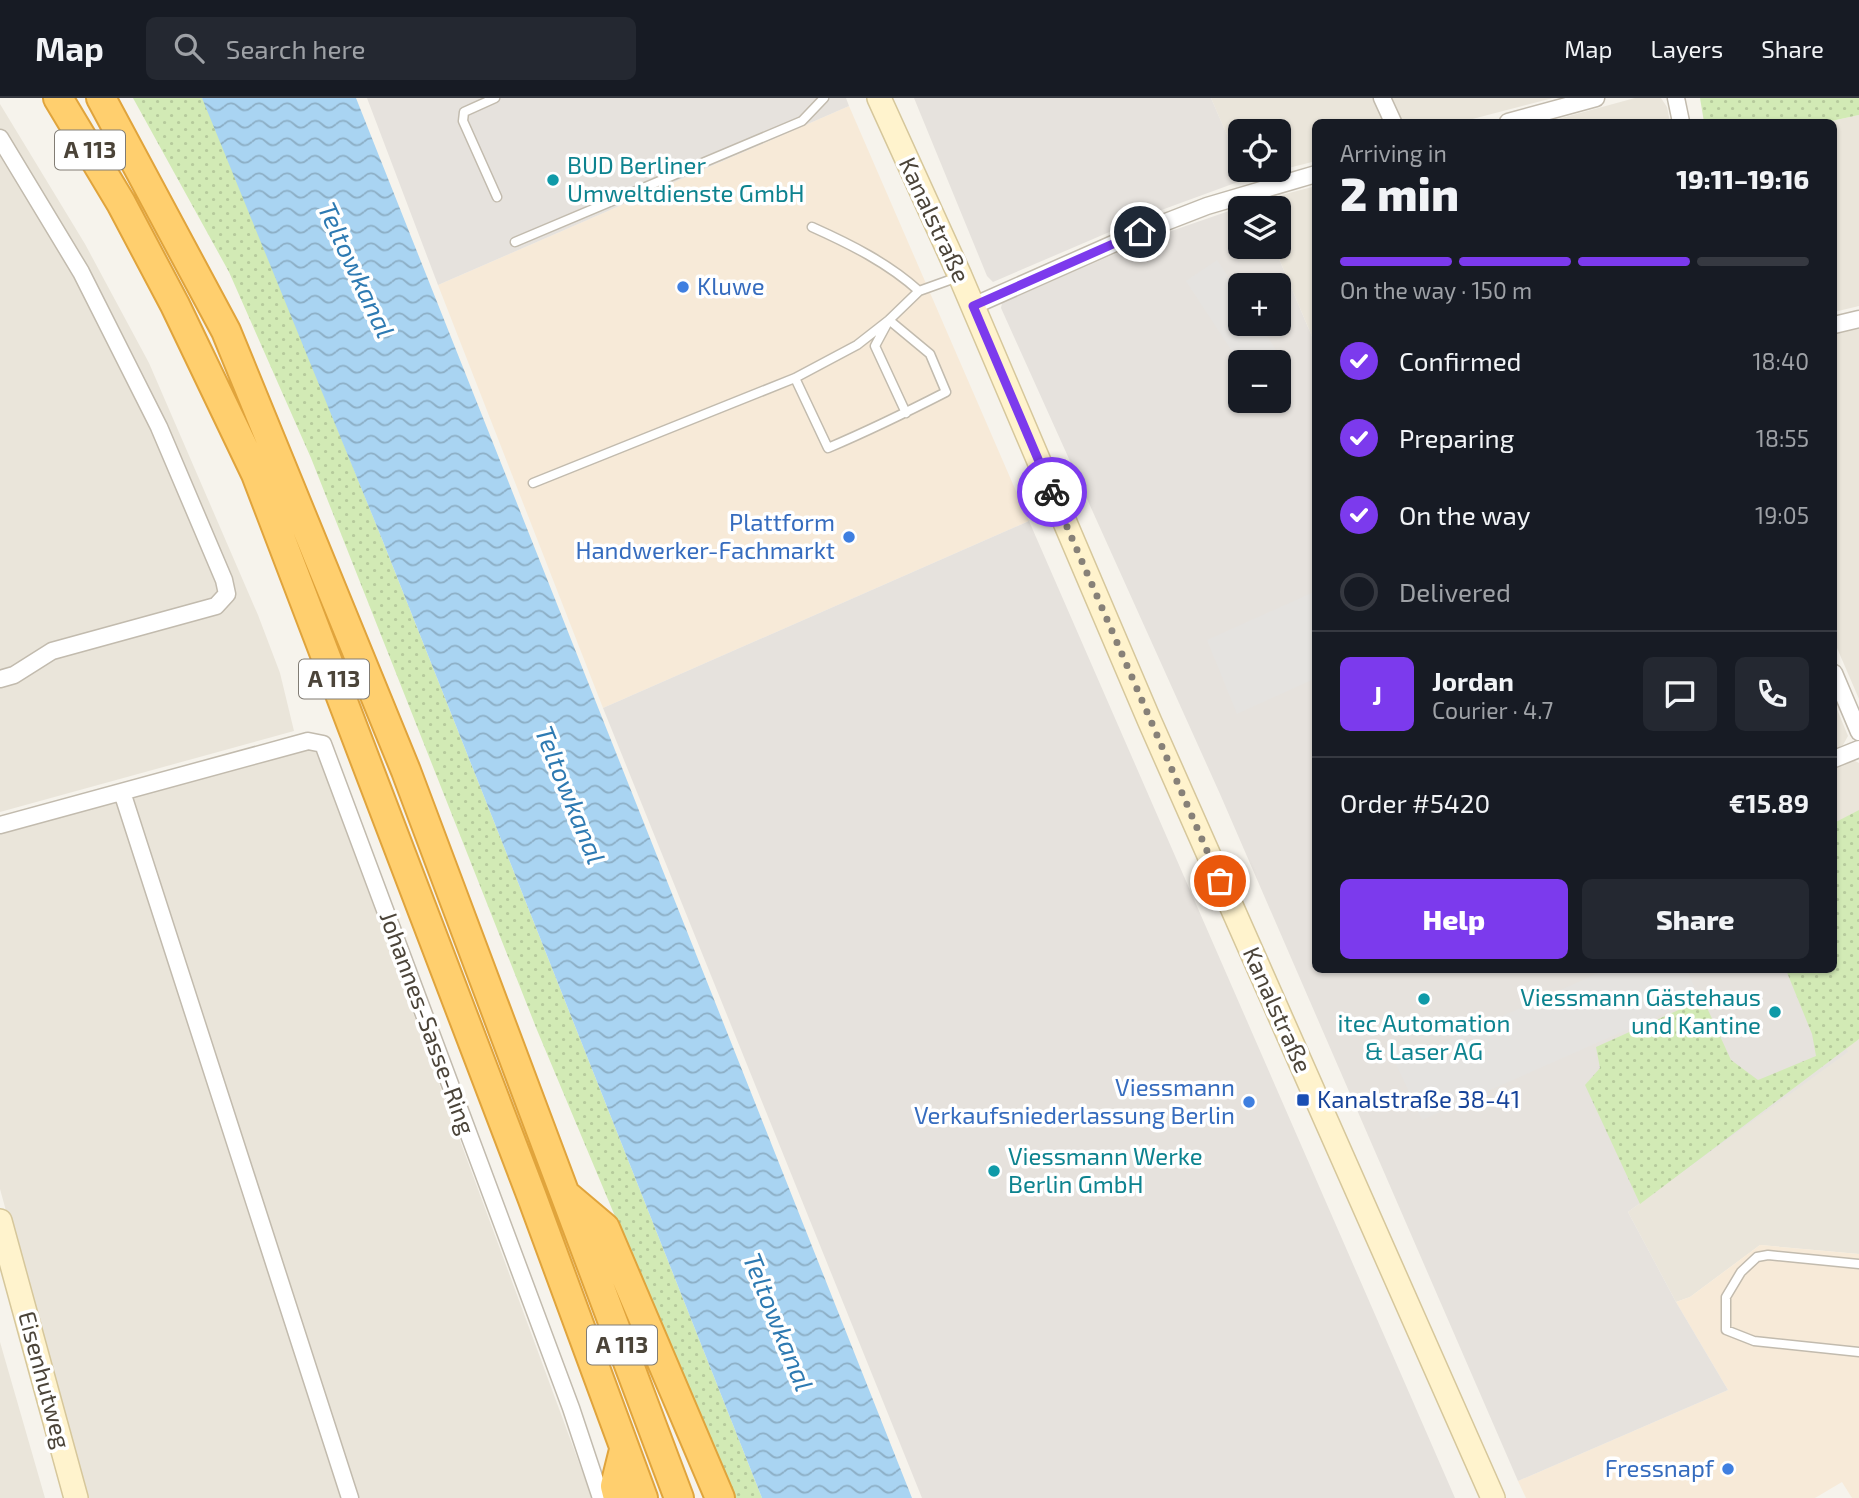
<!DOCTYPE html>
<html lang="en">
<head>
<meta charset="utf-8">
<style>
  body { margin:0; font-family:"Exo 2",sans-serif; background:#242831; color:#f1f3f6; height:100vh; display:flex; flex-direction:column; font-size:26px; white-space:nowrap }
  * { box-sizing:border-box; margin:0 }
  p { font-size:23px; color:#9ea1a6 }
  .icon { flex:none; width:38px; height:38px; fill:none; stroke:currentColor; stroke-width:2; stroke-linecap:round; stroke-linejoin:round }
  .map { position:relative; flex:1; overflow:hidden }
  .drawer { position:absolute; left:1312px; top:21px; width:525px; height:854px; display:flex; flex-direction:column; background:#171b24; border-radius:10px; box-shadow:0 2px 5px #0004 }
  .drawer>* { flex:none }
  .buttons { position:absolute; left:1228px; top:21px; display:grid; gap:14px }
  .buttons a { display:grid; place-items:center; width:63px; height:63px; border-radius:10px; background:#171b24; box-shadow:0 2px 5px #0004; font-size:35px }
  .pin { position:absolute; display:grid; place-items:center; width:60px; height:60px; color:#fff; margin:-30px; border:4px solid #fff; border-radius:50%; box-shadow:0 2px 7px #0007 }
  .courier { position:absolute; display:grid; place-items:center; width:70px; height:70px; margin:-35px; border:5px solid #7c3aed; border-radius:50%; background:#fff; color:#222; box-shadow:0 2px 9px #0007 }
  .summary em { font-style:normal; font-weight:800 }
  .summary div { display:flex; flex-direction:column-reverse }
  .summary { display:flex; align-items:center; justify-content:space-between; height:119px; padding:0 28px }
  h1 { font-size:46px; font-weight:800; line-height:52px }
  .bar { display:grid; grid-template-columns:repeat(4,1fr); gap:10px 7px; align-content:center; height:84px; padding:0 28px }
  .bar i { height:9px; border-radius:5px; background:#363941 }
  .bar .active { background:#7c3aed }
  .bar p { grid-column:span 4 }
  .line { display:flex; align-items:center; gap:18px; padding:0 28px; border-top:2px solid #363941 }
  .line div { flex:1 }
  .round { display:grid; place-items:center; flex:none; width:74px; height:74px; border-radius:10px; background:#242831 }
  ol { padding:0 28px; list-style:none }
  li { display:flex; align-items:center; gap:21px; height:77px }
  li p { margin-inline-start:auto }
  li .icon { padding:7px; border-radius:50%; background:#7c3aed; color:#fff; stroke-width:4 }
  li:last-child { color:#9ea1a6 }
  li i { width:38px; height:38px; border:4px solid #363941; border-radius:50% }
  .action { display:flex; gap:14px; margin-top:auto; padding:14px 28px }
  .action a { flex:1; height:80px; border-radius:10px; background:#7c3aed; color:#fff; font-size:28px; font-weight:800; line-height:80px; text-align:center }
  .action a+a { background:#242831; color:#f1f3f6 }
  header { display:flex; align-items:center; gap:42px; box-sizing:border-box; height:98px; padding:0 35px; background:#171b24; border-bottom:2px solid #363941 }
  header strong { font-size:33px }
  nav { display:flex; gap:38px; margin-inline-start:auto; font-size:24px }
  .search { width:490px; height:63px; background:#242831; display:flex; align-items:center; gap:18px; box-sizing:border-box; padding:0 24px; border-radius:10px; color:#9ea1a6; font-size:26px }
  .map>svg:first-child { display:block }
  .residential { fill:#eae5da }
  .commercial { fill:#f7ead8 }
  .industrial { fill:#e6e2dd; fill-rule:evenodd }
  .green { fill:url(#green-dots) }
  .parking { fill:#e5e3e0 }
  .water { fill:url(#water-waves) }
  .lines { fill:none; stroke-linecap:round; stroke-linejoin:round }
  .lane-casing { stroke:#c2bbae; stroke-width:11 }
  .street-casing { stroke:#c2bbae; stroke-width:19 }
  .secondary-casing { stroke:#d6c79b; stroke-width:26 }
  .highway-casing { stroke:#e0a43c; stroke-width:32 }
  .lane { stroke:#fff; stroke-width:8 }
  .street { stroke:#fff; stroke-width:16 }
  .secondary { stroke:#fff3cd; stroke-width:23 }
  .highway { stroke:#ffcf6e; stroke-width:28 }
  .done { stroke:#878178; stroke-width:7; stroke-dasharray:0 12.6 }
  .route { stroke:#7c3aed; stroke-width:9 }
  .culture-dot { fill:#0f9aa8; stroke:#fff; stroke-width:2.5 }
  .shop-dot { fill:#3f7fe0; stroke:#fff; stroke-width:2.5 }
  .transit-dot { fill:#1a4fb4; stroke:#fff; stroke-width:2.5 }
  .labels { text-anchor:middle; stroke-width:7; stroke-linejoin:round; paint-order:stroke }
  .shield { fill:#fff; stroke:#817c74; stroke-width:2 }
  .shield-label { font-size:23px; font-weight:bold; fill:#4b4439 }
  .culture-label { font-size:24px; fill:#0d838f; stroke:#fff; text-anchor:start }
  .street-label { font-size:24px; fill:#4b4439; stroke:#fff }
  .shop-label { font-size:24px; fill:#366cbe; stroke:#fff; text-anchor:end }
  .transit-label { font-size:24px; fill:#164399; stroke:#fff; text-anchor:start }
  .water-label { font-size:26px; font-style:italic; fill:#2e7ab2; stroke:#fff }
</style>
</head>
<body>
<header>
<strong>Map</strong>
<div class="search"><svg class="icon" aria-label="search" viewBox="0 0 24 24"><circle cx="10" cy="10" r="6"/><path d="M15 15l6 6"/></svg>Search here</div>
<nav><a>Map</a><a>Layers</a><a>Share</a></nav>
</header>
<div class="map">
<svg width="1859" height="1400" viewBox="0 0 1859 1400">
  <defs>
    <pattern id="green-dots" width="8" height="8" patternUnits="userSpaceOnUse" patternTransform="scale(1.75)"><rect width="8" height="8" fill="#d2eab5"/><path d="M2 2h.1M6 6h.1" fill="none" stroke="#b6ca9c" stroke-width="1.8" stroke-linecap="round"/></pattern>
    <pattern id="water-waves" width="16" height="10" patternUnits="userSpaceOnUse" patternTransform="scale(1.75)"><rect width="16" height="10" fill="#a9d4f2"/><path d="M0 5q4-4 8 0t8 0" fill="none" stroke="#8caec5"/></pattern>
  </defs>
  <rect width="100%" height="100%" fill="#f6f3ec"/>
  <path class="residential" d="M1211,0h163l11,24h-69v39l-70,18 -4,-9h37v-39h-38v37z
    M1391,0h162l-92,24h-59z
    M1635,0h26l6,9 3,15h-123z
    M0,6l85,140 64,119 109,252 22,58 14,58 -294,81z
    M1859,17v191l-25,6v-190h-7z
    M1316,88v160l-42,-99h5v-39h-21l-3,-6z
    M1859,229v372l-25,-58v-308z
    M1834,604l14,34 -5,9 -9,5z
    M310,650l7,5 275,745h-236l-228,-701z
    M1853,662l6,3v491l-99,-9 -70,52 -14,5 -48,-90 219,-160 -41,-82h28v-203z
    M109,703l9,1 228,696h-261l-85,-309v-359z
    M0,1244l45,156h-45z"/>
  <path class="commercial" d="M849,8l180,415 -426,187 -165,-423z
    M1760,1147l99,9v244h-7l-10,-16 -27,16h-289l-8,-17 210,-91 -52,-88 14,-5z"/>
  <path class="industrial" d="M367,0h479l3,8 -411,179z
    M914,0h297l35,81 -90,33 -163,70 -6,-6z
    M1255,104l3,6h-17v39h33l42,99v624h490l42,82 -220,160 48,90 52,88 -210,91 -298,-687 -219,-486 1,-5 149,-65zM1241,187h38v39h-38zM1241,264h38v39h-38z
    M1029,423l426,977h-533l-319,-790z"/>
  <path class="green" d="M133,0h69l6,10 174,431 380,959h-29l-196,-468 -226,-572 -82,-186z
    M1700,0h159v17l-32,7h-123z
    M1859,712v229l-219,165 -55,-119 15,-17 -4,-21 107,-48 28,61 27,20 58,-24 -4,-22 -26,-64h48v-147z"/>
  <path class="parking" d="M1217,162l24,35v29h18l29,44 -9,5v-11h-38v3l-55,-84z
    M1316,493v87l-79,36 -30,-74z
    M1605,872h82l12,28 -277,122 -26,-56z"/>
  <path class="water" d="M202,0h154l556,1400h-150l-380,-959z"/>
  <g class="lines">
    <defs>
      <path id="lane" d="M495,0l-31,14 -1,9 34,76
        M812,129c38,17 76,36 107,64
        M515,144l287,-121 22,-23
        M795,280l33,70c40,-17 79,-36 118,-56l-16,-38 -41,-34 -14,26 31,67
        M533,385l262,-105 62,-33 32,-25 30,-29 39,-14
        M1859,1166l-91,-9 -11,2 -16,15 -15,25v33l28,11 105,11"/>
      <path id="street" d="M1382,0l11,24
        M1676,0l5,24
        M1508,24l88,-24
        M0,40l81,134 78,155 65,153 3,14 -11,12 -164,45 -38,24 -14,4
        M973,208l167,-74 67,-26 109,-32
        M1834,227l25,-6
        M1834,575l25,59
        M1834,661l25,-10
        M122,694l228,706
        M0,727l308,-84 15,3 248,664 30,90"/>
      <path id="secondary" d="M879,0l81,178 190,446 343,776
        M0,1123l76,277"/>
      <path id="highway" d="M58,0l63,105 54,102 81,169 276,723 111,301
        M101,0l125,233 180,440 273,727
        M566,1097l39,33 115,270
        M618,1400l-3,-12 9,-36"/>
    </defs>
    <use href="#lane" class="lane-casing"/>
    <use href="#street" class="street-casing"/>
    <use href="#secondary" class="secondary-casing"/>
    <use href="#highway" class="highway-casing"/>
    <use href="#lane" class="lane"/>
    <use href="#street" class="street"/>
    <use href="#secondary" class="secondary"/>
    <use href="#highway" class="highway"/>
  </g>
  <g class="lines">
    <path class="done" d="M1052,394l168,389"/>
    <path class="route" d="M1052,394l-79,-186 167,-74"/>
  </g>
  <g class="culture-dot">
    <circle cx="553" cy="82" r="7"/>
    <circle cx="1424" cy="901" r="7"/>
    <circle cx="1775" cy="914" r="7"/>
    <circle cx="994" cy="1073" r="7"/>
  </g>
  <g class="shop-dot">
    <circle cx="683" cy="189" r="7"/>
    <circle cx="849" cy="439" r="7"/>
    <circle cx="1249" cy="1004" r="7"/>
    <circle cx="1728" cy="1371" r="7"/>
  </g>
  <rect class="transit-dot" x="1296" y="995" width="14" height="14" rx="3.5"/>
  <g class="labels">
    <g class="shield">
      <rect x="55" y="32.5" width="70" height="39" rx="5"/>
      <rect x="299" y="561.5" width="70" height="39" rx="5"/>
      <rect x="587" y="1227.5" width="70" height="39" rx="5"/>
    </g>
    <g class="shield-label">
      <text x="90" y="60">A 113</text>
      <text x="334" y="589">A 113</text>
      <text x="622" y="1255">A 113</text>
    </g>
    <g class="culture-label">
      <text x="567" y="76">BUD Berliner<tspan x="567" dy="28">Umweltdienste GmbH</tspan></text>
      <text x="1761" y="908" text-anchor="end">Viessmann Gästehaus<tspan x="1761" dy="28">und Kantine</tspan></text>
      <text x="1424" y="934" text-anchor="middle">itec Automation<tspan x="1424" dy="28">&amp; Laser AG</tspan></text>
      <text x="1008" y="1067">Viessmann Werke<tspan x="1008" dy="28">Berlin GmbH</tspan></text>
    </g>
    <g class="street-label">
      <text transform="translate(934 122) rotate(65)" y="8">Kanalstraße</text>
      <text transform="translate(1277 912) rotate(66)" y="8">Kanalstraße</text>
      <text transform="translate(427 925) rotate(70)" y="8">Johannes-Sasse-Ring</text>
      <text transform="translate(44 1282) rotate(75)" y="8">Eisenhutweg</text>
    </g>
    <g class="shop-label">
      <text x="697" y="197" text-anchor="start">Kluwe</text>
      <text x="835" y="433">Plattform<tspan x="835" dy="28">Handwerker-Fachmarkt</tspan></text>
      <text x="1235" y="998">Viessmann<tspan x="1235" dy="28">Verkaufsniederlassung Berlin</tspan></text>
      <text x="1714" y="1379">Fressnapf</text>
    </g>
    <g class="transit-label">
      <text x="1317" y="1010">Kanalstraße 38-41</text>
    </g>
    <g class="water-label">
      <text transform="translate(356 172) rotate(65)" y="9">Teltowkanal</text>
      <text transform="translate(570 697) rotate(68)" y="9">Teltowkanal</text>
      <text transform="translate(778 1224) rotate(68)" y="9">Teltowkanal</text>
    </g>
  </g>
</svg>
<div class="buttons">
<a><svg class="icon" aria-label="locate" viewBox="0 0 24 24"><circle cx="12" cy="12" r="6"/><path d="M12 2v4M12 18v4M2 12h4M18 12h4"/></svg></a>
<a><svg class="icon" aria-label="layers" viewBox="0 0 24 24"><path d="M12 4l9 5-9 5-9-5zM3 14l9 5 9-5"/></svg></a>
<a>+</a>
<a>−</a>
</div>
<div class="pin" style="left:1220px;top:783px;background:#ea580c"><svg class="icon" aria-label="bag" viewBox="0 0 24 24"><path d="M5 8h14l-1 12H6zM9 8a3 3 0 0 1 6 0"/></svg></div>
<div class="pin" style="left:1140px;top:134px;background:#1f2937"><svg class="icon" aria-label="home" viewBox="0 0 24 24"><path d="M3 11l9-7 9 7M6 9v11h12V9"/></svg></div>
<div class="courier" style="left:1052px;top:394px"><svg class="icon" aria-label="bike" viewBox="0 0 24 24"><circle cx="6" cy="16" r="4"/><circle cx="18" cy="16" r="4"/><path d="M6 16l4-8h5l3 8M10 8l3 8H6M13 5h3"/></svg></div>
<section class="drawer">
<div class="summary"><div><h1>2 min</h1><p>Arriving in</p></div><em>19:11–19:16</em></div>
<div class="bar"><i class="active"></i><i class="active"></i><i class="active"></i><i></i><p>On the way · 150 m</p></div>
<ol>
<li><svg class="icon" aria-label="check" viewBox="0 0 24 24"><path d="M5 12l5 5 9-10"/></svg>Confirmed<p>18:40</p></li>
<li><svg class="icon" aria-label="check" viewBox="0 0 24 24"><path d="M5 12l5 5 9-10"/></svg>Preparing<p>18:55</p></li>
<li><svg class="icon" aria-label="check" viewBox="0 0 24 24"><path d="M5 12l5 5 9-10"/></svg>On the way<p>19:05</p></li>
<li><i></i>Delivered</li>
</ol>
<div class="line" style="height:126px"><b class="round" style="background:#7c3aed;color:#fff">J</b><div><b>Jordan</b><p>Courier · 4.7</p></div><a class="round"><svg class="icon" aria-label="chat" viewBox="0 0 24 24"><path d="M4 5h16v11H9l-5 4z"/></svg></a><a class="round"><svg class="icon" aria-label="phone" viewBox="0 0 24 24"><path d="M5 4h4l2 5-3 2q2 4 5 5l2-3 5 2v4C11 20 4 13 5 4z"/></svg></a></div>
<div class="line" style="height:91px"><div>Order #5420</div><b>€15.89</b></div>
<div class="action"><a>Help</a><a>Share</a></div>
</section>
</div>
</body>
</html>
